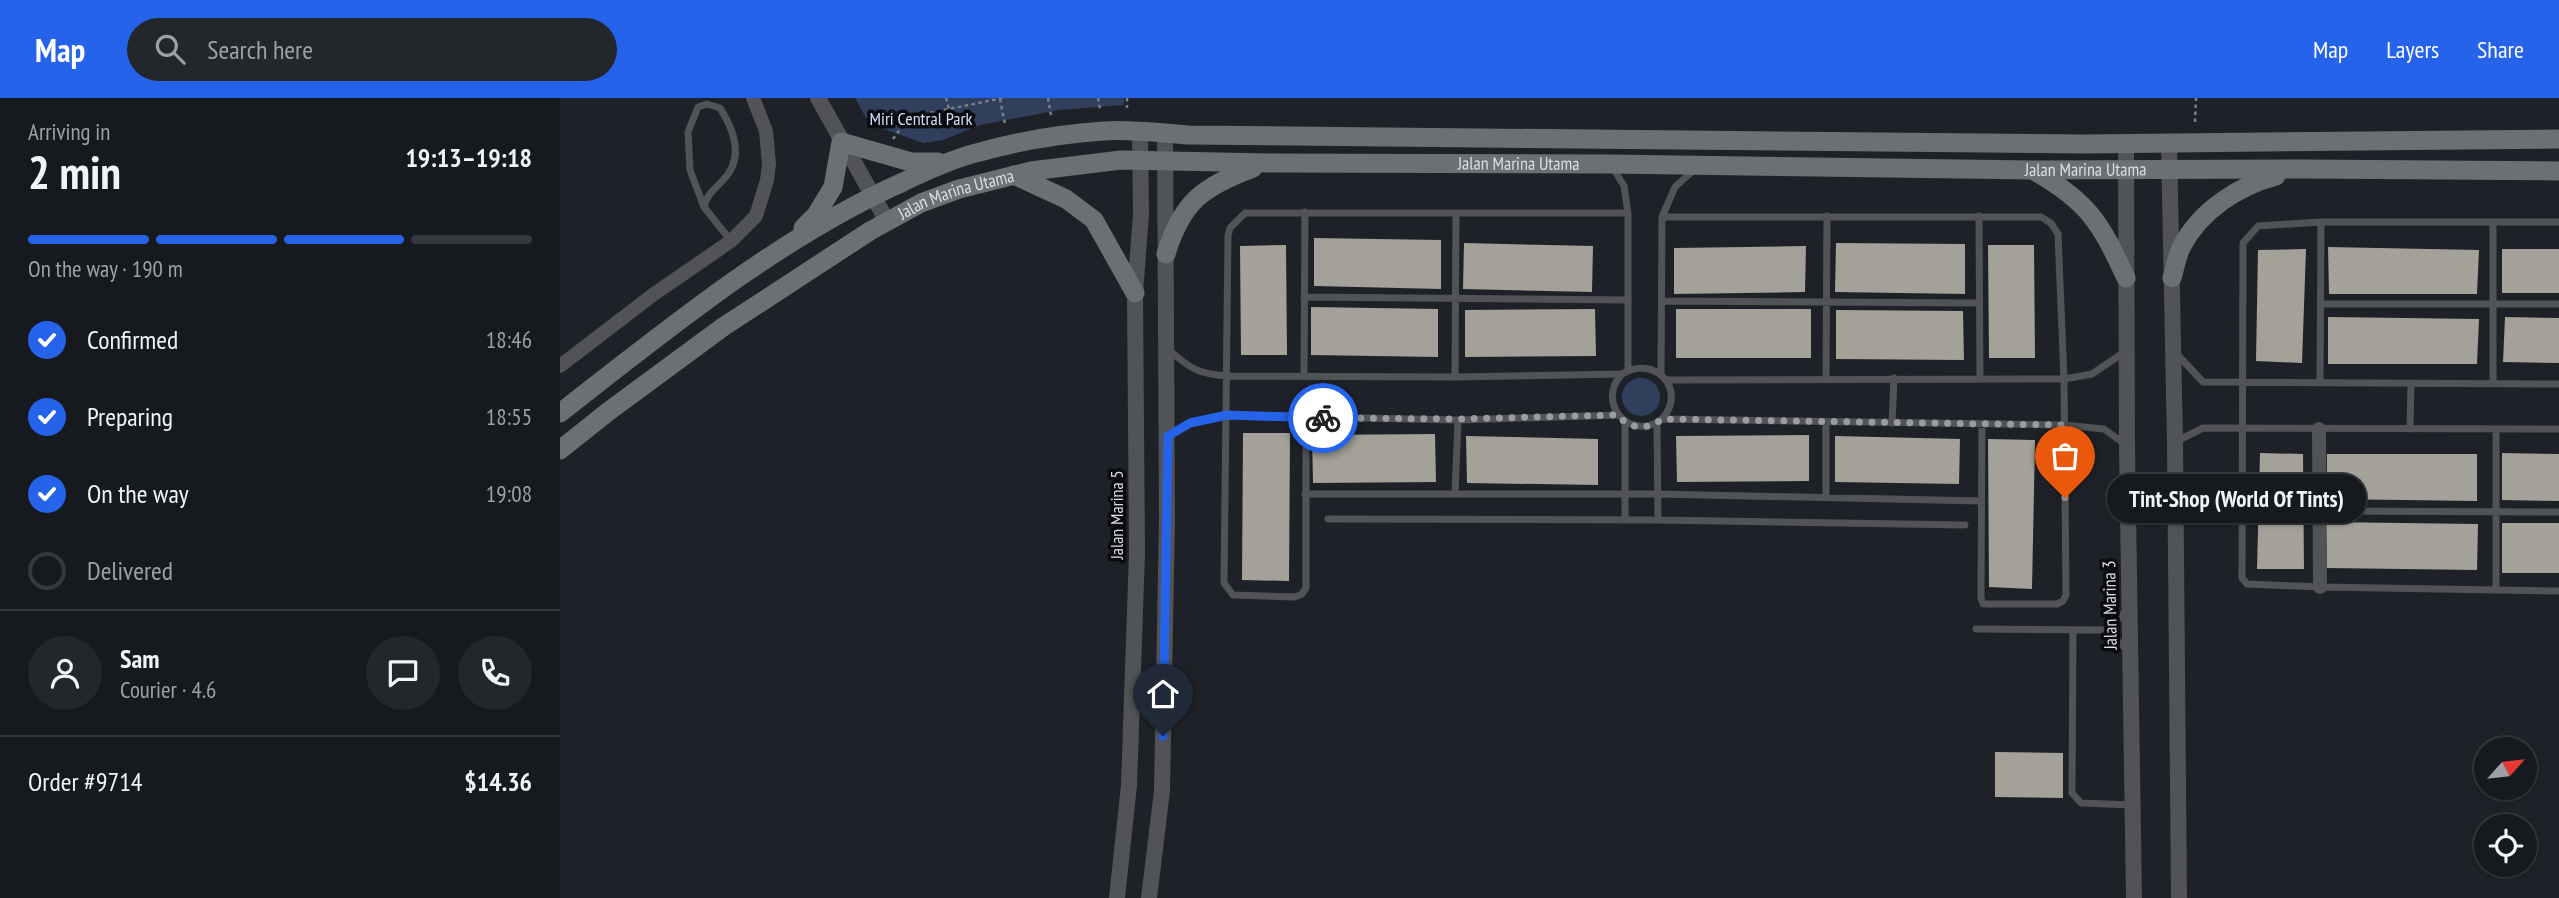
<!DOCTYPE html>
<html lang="en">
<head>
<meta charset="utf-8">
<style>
  body { margin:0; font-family:"PT Sans Narrow",sans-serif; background:#23272b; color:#f1f3f6; height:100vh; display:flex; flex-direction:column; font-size:26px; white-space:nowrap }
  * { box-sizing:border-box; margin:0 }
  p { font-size:23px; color:#9ea1a4 }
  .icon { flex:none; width:38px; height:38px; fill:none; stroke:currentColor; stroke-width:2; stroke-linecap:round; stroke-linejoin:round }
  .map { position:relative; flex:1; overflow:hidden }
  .details { display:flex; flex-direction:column; background:#161a1e; width:560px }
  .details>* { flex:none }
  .needle { width:46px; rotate:63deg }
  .tools { position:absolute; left:1914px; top:639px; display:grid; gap:14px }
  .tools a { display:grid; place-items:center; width:63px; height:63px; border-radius:50%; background:#161a1e; box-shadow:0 2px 5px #0004,0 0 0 2px #35383c; font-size:35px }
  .pin { position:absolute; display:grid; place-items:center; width:60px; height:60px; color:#fff; margin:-72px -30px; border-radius:50% 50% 50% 0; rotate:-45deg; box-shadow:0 0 7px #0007 }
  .pin .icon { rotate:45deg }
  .courier { position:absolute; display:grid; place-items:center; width:70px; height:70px; margin:-35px; border:5px solid #2563eb; border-radius:50%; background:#fff; color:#222; box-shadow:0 2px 9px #0007 }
  .bubble { position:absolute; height:49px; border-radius:24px; background:#161a1e; box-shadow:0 2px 5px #0004,0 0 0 2px #35383c; font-size:23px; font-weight:700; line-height:49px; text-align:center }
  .head em { font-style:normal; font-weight:700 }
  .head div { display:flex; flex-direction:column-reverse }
  .head { display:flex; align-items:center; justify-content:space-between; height:119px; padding:0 28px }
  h1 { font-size:46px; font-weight:700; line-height:52px }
  .bar { display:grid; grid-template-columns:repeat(4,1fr); gap:10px 7px; align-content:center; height:84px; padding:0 28px }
  .bar i { height:9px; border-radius:5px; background:#35383c }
  .bar .current { background:#2563eb }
  .bar p { grid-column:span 4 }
  .line { display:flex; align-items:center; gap:18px; padding:0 28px; border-top:2px solid #35383c }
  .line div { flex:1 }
  .round { display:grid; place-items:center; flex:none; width:74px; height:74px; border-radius:37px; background:#23272b }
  ol { padding:0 28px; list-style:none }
  li { display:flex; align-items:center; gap:21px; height:77px }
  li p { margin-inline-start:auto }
  li .icon { padding:7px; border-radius:50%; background:#2563eb; color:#fff; stroke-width:4 }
  li:last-child { color:#9ea1a4 }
  li i { width:38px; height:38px; border:4px solid #35383c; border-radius:50% }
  header { display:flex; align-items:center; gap:42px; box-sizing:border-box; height:98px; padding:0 35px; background:#2563eb; color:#fff }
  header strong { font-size:33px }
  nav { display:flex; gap:38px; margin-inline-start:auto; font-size:24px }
  .search { width:490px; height:63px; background:#23272b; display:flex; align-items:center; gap:18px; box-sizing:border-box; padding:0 24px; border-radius:38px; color:#9ea1a4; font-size:26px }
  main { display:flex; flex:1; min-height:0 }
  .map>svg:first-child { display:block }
  .green { fill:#30405c }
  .building { fill:#a3a198 }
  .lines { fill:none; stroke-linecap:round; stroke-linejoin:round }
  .path { stroke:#7b7e84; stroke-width:2.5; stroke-dasharray:3.5 3.5; stroke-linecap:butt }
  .service { stroke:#515356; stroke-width:7 }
  .minor { stroke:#515356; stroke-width:14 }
  .tertiary { stroke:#515356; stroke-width:16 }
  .secondary { stroke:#6c6f73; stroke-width:19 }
  .done { stroke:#9a9ca1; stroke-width:7; stroke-dasharray:0 12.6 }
  .route { stroke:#2563eb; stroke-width:9 }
  .labels { text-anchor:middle; stroke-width:7; stroke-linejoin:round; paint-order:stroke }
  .park-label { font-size:18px; fill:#cfdff9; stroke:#0a0b0e }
  .street-label { font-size:18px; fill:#dcdee2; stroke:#0a0b0e }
</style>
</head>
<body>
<header>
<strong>Map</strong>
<div class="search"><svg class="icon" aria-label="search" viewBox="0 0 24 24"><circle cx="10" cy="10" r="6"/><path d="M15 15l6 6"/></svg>Search here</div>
<nav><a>Map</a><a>Layers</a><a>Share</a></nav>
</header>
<main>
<section class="details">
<div class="head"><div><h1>2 min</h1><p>Arriving in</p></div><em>19:13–19:18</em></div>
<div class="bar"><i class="current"></i><i class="current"></i><i class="current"></i><i></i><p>On the way · 190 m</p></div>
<ol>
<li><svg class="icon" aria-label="check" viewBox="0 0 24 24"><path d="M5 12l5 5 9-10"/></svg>Confirmed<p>18:46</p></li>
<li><svg class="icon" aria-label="check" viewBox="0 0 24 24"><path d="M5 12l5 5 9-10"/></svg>Preparing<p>18:55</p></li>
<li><svg class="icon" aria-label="check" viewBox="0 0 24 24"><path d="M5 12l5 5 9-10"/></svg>On the way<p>19:08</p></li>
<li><i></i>Delivered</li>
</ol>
<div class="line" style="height:126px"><a class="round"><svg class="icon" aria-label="person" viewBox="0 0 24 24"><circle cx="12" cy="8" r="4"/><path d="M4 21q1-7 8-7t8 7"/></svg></a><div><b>Sam</b><p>Courier · 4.6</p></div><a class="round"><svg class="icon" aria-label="chat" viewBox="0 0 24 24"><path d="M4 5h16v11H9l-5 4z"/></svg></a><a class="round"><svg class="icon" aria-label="phone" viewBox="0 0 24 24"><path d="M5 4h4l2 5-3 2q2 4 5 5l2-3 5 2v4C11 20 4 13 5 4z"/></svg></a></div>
<div class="line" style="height:91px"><div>Order #9714</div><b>$14.36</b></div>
</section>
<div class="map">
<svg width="1999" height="800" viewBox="0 0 1999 800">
  <rect width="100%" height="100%" fill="#1e2228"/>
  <path class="green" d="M295,0h269v7l-65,5 -79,15 -37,15 -20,3 -39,-14 -18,-11z
    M1062 299a19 19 0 1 1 38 0a19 19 0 1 1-38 0Z"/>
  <path class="building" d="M754,140l127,2v49l-127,-3z
    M904,145l129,3 -1,46 -129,-3z
    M1276,145l129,1v50l-130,-2z
    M726,147l1,110h-46l-1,-109z
    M1428,147h46l1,113h-46z
    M1246,148l-1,46 -131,2v-46z
    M1768,149l151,3 -2,44h-148z
    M1746,151l-4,114 -46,-2 2,-111z
    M1942,151h57v44h-57z
    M751,209l127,2v48l-127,-2z
    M1035,211l1,47 -131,1v-47z
    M1116,211h135v49h-135z
    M1276,212l127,1 1,49 -128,-1z
    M1768,219l151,2 -2,45h-149z
    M1945,219l54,1v45l-56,-1z
    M683,335h47l-1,148 -47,-1z
    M875,336l1,48 -123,1 -1,-48z
    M1249,337v46l-132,1 -1,-46z
    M906,338l132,3v46l-131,-2z
    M1275,338l125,3 -1,45 -124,-2z
    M1428,341l47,1 -3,149 -43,-2z
    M1700,355l43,1 1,115h-47z
    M1942,355l57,1v47l-57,-1z
    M1767,356h150v47l-150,-2z
    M1766,424l152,2 -1,46 -150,-2z
    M1942,425h57v50h-57z
    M1435,654l68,1v45l-68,-1z"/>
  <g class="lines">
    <path class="path" d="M386,0l3,11
      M488,0l3,17
      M538,0l2,11
      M567,0v10
      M440,1l5,25
      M1635,24l1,-24
      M333,41l16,-22 94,-19"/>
    <path class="service" d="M1053,70l11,18 4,27v158
      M144,109l-14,-37 -2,-38 10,-25 9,-3 13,4c14,22 25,50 3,72 -8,9 -17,15 -19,27l27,34
      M1419,118l1,163
      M1102,119h379l10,6 7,11 6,145 2,216 -3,6 -6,3h-74l-2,-6 1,-173
      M1999,124h-238l-63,4 -15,17 -1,335 5,6 73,3 239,4
      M744,199l323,3
      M1102,203l317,2
      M1760,206h239
      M608,251c21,19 30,25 59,27l228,1 167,-3c33,-20 66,16 40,45 -32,24 -67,-17 -40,-45
      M1615,254l28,30 356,2
      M1101,276l1,-157 13,-30 20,-18
      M744,277l1,-163
      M895,279l1,-164
      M1266,280l1,-162
      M1106,282l398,-1 28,-5 34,-23
      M1760,285l1,-161
      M1933,286v-161
      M746,320v170l-4,6 -7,3 -62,-2 -9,-12 4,-347 2,-8 15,-15h383
      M1102,321l402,6 40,4 22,16
      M1097,325l1,97
      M1332,325l2,-45
      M1850,331l1,-45
      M1936,332v160
      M608,337l22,-12 36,-8 232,5 159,-5
      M1615,344l28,-14 356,1
      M745,396h353l322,7
      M895,396l3,-74
      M1266,399v-75
      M1760,413l239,1
      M768,421l330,1 307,5
      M1065,422v-98
      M1416,531l131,1 20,20
      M1513,532l-1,163 9,10 51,2
      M1547,532l19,-19"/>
    <path class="minor" d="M0,268l94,-72 77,-53 25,-25 11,-36 2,-16 -3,-33 -13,-33
      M1759,331l1,158"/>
    <path class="tertiary" d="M258,0l69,123
      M1566,45l1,303 7,452
      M1609,46l6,298 4,456
      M557,800l12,-113 8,-232 -2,-260 6,-79 -1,-82
      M589,800l13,-107 5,-273 -2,-385"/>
    <g class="secondary">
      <path d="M1476,74c53,30 65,52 90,106"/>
      <path d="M454,77l52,24 28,21 41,73"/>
      <path d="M243,130l13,-13 17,-28 8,-45 70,20h27"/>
      <path d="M606,156c16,-52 36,-67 87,-86"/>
      <path d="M1612,180c3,-10 5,-23 10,-32 18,-35 56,-60 94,-70"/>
      <path d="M0,315c108,-84 218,-175 343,-231 23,-11 45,-21 69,-28 42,-12 88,-20 131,-23 28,-2 57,2 85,4l896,9 475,-5"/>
      <path id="s1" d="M0,352l49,-39 114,-84 147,-96 51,-28 38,-14 72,-18 90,-11 146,3 343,1 423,6 271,-1 255,2"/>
    </g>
  </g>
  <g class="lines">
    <path class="done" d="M763,320l135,1 159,-4c13,14 29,16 45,4l402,6 1,73"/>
    <path class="route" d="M603,638l5,-300 22,-13 37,-8 96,3"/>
  </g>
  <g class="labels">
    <g class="park-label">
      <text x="361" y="27">Miri Central Park</text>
    </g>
    <g class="street-label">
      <text dy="6" stroke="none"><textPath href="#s1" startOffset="1041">Jalan Marina Utama</textPath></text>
      <text dy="6" stroke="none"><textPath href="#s1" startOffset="1608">Jalan Marina Utama</textPath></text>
      <text dy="6" stroke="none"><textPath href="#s1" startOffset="474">Jalan Marina Utama</textPath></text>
      <text transform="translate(557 417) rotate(-90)" y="6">Jalan Marina 5</text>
      <text transform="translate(1550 507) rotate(-91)" y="6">Jalan Marina 3</text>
    </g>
  </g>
</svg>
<div class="tools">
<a><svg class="needle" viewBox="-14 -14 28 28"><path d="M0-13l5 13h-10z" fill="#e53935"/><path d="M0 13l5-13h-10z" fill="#9ea1a4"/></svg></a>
<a><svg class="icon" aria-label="locate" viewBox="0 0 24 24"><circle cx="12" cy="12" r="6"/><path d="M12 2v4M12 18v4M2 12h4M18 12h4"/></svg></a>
</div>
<div class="pin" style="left:1505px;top:400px;background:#ea580c"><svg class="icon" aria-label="bag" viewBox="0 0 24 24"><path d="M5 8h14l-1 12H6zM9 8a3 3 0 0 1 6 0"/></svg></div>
<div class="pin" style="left:603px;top:638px;background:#1f2937"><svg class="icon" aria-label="home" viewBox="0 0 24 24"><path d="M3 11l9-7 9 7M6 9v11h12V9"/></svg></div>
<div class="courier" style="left:763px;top:320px"><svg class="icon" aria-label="bike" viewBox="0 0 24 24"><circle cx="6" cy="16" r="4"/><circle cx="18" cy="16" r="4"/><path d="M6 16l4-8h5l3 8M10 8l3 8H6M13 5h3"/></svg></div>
<div class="bubble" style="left:1547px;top:376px;width:259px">Tint-Shop (World Of Tints)</div>
</div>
</main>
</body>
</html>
